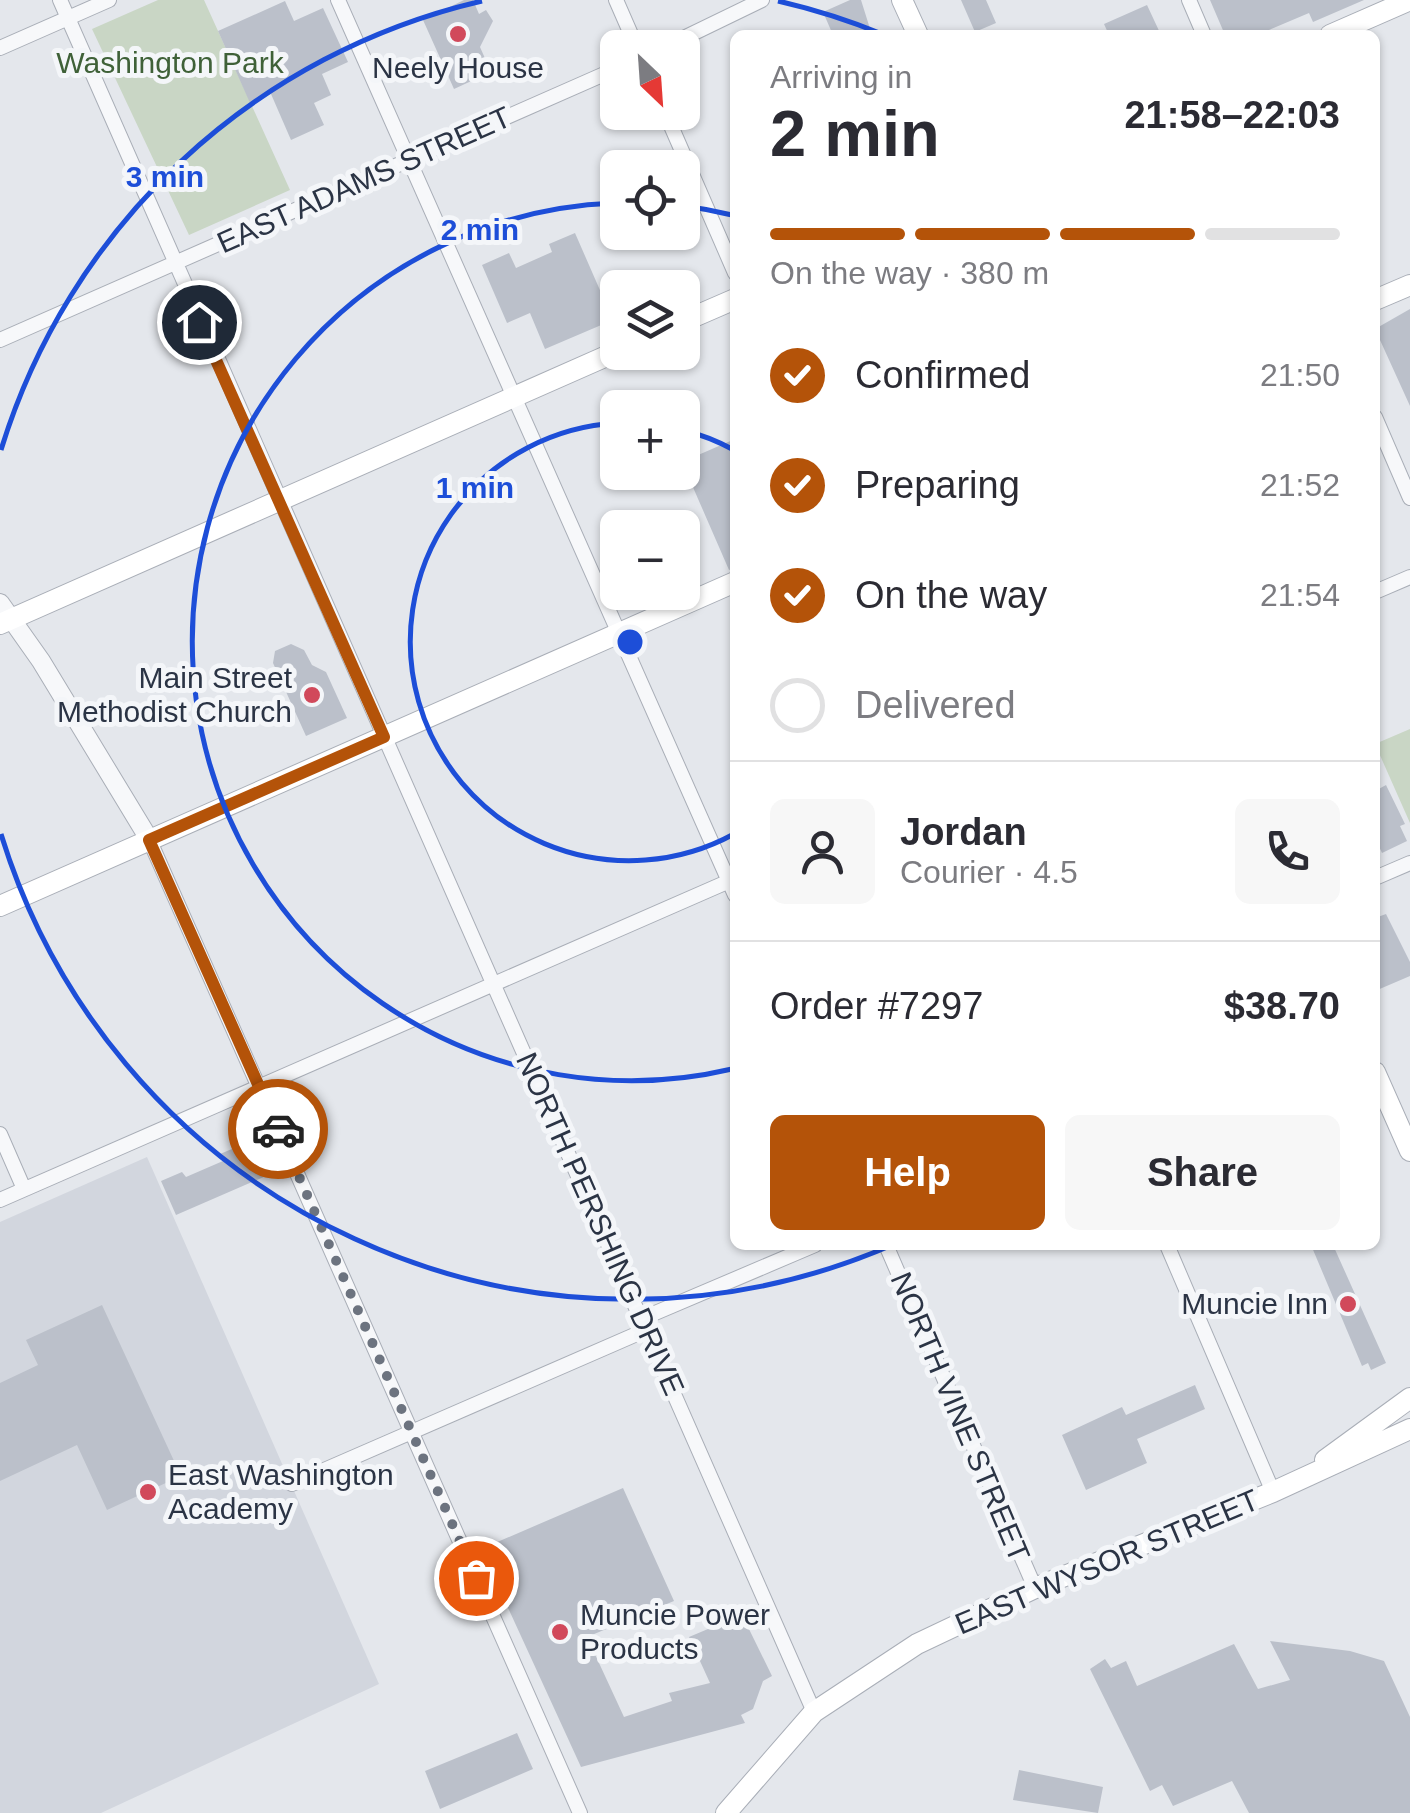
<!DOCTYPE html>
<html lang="en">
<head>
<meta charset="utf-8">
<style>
  body { margin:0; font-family:Arial,sans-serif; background:#f7f7f7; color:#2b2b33; height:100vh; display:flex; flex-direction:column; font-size:38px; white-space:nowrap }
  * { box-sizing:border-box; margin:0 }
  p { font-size:32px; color:#7c7c81 }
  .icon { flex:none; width:55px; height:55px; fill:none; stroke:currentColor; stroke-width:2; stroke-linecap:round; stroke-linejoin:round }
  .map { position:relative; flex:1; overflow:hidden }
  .side { position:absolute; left:730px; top:30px; width:650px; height:1220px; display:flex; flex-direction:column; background:#fff; border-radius:15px; box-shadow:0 2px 8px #0004 }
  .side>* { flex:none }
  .needle { width:65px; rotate:155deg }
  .controls { position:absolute; left:600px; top:30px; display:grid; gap:20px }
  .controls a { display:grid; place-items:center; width:100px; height:100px; border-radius:15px; background:#fff; box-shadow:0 2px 8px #0004; font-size:50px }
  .pin { position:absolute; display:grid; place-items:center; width:85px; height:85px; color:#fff; margin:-42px; border:5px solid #fff; border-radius:50%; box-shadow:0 2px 10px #0007 }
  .courier { position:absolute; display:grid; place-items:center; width:100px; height:100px; margin:-50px; border:8px solid #b45309; border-radius:50%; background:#fff; color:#222; box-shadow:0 2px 12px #0007 }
  .summary em { font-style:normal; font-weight:700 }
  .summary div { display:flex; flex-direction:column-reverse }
  .summary { display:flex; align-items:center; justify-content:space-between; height:170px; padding:0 40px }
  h1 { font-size:65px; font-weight:700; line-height:75px }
  .bar { display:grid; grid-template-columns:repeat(4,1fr); gap:15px 10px; align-content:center; height:120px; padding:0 40px }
  .bar i { height:12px; border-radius:8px; background:#e1e1e2 }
  .bar .current { background:#b45309 }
  .bar p { grid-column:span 4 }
  .line { display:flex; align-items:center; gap:25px; padding:0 40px; border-top:2px solid #e1e1e2 }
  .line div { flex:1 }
  .round { display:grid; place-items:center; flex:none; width:105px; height:105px; border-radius:15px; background:#f7f7f7 }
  ol { padding:0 40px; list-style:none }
  li { display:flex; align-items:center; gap:30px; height:110px }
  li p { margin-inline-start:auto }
  li .icon { padding:10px; border-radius:50%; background:#b45309; color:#fff; stroke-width:4 }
  li:last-child { color:#7c7c81 }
  li i { width:55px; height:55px; border:5px solid #e1e1e2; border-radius:50% }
  .primary-button { display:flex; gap:20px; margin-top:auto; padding:20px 40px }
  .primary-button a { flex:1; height:115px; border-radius:15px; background:#b45309; color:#fff; font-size:40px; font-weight:700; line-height:115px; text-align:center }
  .primary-button a+a { background:#f7f7f7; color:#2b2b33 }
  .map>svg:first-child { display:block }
  .built { fill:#d2d6de }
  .green { fill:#c9d6c5 }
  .building { fill:#bbc0ca }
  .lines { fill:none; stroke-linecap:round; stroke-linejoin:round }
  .minor-casing { stroke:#a9aeb7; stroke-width:16 }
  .tertiary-casing { stroke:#a9aeb7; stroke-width:20 }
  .secondary-casing { stroke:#a9aeb7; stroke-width:22 }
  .minor { stroke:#f7f8fa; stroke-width:14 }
  .tertiary { stroke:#f7f8fa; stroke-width:18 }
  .secondary { stroke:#fff; stroke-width:20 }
  .done { stroke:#6c737f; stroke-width:10; stroke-dasharray:0 18 }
  .route { stroke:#b45309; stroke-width:12 }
  .ring { fill:none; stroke:#1d4ed8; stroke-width:5 }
  .poi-dot { fill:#d1495b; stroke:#f4f6f9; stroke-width:4 }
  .labels { text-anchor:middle; stroke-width:10; stroke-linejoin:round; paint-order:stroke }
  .park-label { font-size:30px; fill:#3f6138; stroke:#f4f6f9 }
  .poi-label { font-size:30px; fill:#2b3445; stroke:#f4f6f9; text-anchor:end }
  .street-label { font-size:30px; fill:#2b3445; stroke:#f4f6f9 }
  .centre { fill:#1d4ed8; stroke:#f4f6f9; stroke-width:5 }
  .ring-label { font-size:30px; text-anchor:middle; font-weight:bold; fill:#1d4ed8; stroke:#f4f6f9; stroke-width:10; stroke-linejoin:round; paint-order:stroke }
</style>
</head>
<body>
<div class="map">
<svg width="1410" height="1813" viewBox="0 0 1410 1813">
  <rect width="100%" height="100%" fill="#e4e7ec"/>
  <path class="built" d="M147,1157l232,527 -278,129h-101v-591z"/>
  <path class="green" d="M158,0h46l86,190 -101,45 -97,-206z
    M1410,729v94l-35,-79z"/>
  <path class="building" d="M464,0h9l6,14 7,-4 7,11 -13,26 11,25 -37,17 -31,-69z
    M850,0h11l11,35h-39l-10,-23z
    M961,0h25l10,23 -21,9z
    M1210,0h154l-51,22 -4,-9 -52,22h-32z
    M285,1l9,20 29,-13 25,54 -26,12 9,21 -17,8 10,22 -33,15 -20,-46 -21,9 -32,-72z
    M1147,5l14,30h-52l-5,-11z
    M575,233l38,87 -68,29 -15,-36 -23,10 -25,-58 27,-12 7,15 36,-16 -3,-8z
    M1410,309v97l-35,-77z
    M735,439v129l-6,2 -47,-108z
    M291,644l13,6 8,15 14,7 21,46 -41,18 -33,-73 2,-12z
    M1386,785l19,39 -5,2 7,15 -25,12 -7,-15v-47z
    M1386,914l24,48v14l-35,15v-73z
    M251,1141l15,35 -90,39 -15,-34 21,-9 4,5 37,-16 -3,-7z
    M1311,1245h22l53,118 -15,7 -3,-7 -6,3z
    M102,1305l79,171 -74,34 -30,-65 -77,36v-98l38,-18 -12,-25z
    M1195,1385l10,24 -68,30 10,24 -61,27 -24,-55 60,-28 4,8z
    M623,1488l51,113 -87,36 37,80 48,-16 -3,-8 41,-10 -21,-46 45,-19 14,9 24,49 -9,5 -10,28 -12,6 4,8 -164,44 -100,-218z
    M1270,1641l80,10 34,10 26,56v96h-161l-17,-32 -59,25 -11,-21 -12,6 -60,-122 15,-10 6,9 15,-7 11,25 97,-42 24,45 32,-9z
    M517,1733l16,36 -93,40 -15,-38z
    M1019,1770l84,17 -5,26 -85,-13z"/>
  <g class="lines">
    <defs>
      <path id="minor" d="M60,0l754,1712
        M338,0l397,895
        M616,0l21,48
        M1189,0l15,35
        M0,48l109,-48
        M663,48l99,-48
        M665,112l70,161
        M0,340l618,-272
        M1375,417l35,81
        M1375,592l35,-15
        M149,839l431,974
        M1375,878l35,-15
        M0,1134l24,55
        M0,1200l734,-321
        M886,1245l149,343
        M1167,1245l106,247
        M641,1319l174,-74
        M292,1484l354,-154"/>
      <path id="tertiary" d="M0,603l41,58 108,178"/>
      <path id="secondary" d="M902,0l16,35
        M1330,35l80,-35
        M1375,300l35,-15
        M682,322l53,-23
        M0,624l618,-273
        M0,906l735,-324
        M1375,1072l35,79
        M1325,1460l85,-62
        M726,1813l88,-101 103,-68 118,-56 238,-96 137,-63"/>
    </defs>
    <use href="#minor" class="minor-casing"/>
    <use href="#tertiary" class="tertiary-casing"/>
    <use href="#secondary" class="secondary-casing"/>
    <use href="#minor" class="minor"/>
    <use href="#tertiary" class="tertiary"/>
    <use href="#secondary" class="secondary"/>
  </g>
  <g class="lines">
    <path class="done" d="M278,1129l198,449"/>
    <path class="route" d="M199,322l185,415 -235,103 129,289"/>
  </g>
  <g class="ring">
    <path d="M734 834A219 219 0 1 1 617 423M683 430A219 219 0 0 1 734 450"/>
    <path d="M732 1069A439 439 0 1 1 615 203M684 206A439 439 0 0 1 732 215"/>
    <path d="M892 1245A658 658 0 0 1 1 834M1 450A658 658 0 0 1 482 1M778 1A658 658 0 0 1 882 34"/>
  </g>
  <g class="poi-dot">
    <circle cx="458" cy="34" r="10"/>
    <circle cx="312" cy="695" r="10"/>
    <circle cx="1348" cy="1304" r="10"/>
    <circle cx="148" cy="1492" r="10"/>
    <circle cx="560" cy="1632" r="10"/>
  </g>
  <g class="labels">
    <g class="park-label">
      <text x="170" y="73">Washington Park</text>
    </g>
    <g class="poi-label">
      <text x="458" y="78" text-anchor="middle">Neely House</text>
      <text x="292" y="688">Main Street<tspan x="292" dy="34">Methodist Church</tspan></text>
      <text x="1328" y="1314">Muncie Inn</text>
      <text x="168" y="1485" text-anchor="start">East Washington<tspan x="168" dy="34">Academy</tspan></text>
      <text x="580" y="1625" text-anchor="start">Muncie Power<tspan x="580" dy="34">Products</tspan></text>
    </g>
    <g class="street-label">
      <text transform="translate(364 180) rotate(-24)" y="10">EAST ADAMS STREET</text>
      <text transform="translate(600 1224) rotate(66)" y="10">NORTH PERSHING DRIVE</text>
      <text transform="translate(960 1417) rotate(67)" y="10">NORTH VINE STREET</text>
      <text transform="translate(1107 1562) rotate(-23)" y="10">EAST WYSOR STREET</text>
    </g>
  </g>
  <circle cx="630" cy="642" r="15" class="centre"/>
  <g class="ring-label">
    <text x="165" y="187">3 min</text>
    <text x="480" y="240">2 min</text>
    <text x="475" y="498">1 min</text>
  </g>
</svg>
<div class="controls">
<a><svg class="needle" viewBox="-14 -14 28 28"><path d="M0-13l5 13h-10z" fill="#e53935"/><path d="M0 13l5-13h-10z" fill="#7c7c81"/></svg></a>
<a><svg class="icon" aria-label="locate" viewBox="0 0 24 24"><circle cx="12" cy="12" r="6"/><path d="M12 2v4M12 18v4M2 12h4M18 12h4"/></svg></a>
<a><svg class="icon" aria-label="layers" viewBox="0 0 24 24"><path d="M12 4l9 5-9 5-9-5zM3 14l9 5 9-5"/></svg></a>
<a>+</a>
<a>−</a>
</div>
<div class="pin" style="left:476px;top:1578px;background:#ea580c"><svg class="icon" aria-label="bag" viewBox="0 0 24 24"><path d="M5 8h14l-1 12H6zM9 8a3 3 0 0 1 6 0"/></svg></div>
<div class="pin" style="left:199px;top:322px;background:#1f2937"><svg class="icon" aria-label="home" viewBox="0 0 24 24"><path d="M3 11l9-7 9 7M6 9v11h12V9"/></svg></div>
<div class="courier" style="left:278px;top:1129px"><svg class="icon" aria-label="car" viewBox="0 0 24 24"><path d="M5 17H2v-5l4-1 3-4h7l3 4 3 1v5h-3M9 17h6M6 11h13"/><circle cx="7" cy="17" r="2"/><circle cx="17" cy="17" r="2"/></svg></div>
<section class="side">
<div class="summary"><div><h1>2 min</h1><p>Arriving in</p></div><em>21:58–22:03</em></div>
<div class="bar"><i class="current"></i><i class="current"></i><i class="current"></i><i></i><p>On the way · 380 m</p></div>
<ol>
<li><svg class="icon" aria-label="check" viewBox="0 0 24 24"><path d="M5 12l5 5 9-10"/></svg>Confirmed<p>21:50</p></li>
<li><svg class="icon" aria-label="check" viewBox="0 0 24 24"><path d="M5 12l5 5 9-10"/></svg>Preparing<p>21:52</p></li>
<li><svg class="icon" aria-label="check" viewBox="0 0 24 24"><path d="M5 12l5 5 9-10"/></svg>On the way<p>21:54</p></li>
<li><i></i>Delivered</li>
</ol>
<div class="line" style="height:180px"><a class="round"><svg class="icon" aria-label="person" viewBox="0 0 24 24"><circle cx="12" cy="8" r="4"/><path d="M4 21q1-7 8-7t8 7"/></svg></a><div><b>Jordan</b><p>Courier · 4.5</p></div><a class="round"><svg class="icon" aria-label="phone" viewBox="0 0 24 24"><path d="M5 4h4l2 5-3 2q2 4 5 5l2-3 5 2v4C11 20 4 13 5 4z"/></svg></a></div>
<div class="line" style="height:130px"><div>Order #7297</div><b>$38.70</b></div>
<div class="primary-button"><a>Help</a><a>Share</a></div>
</section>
</div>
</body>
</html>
